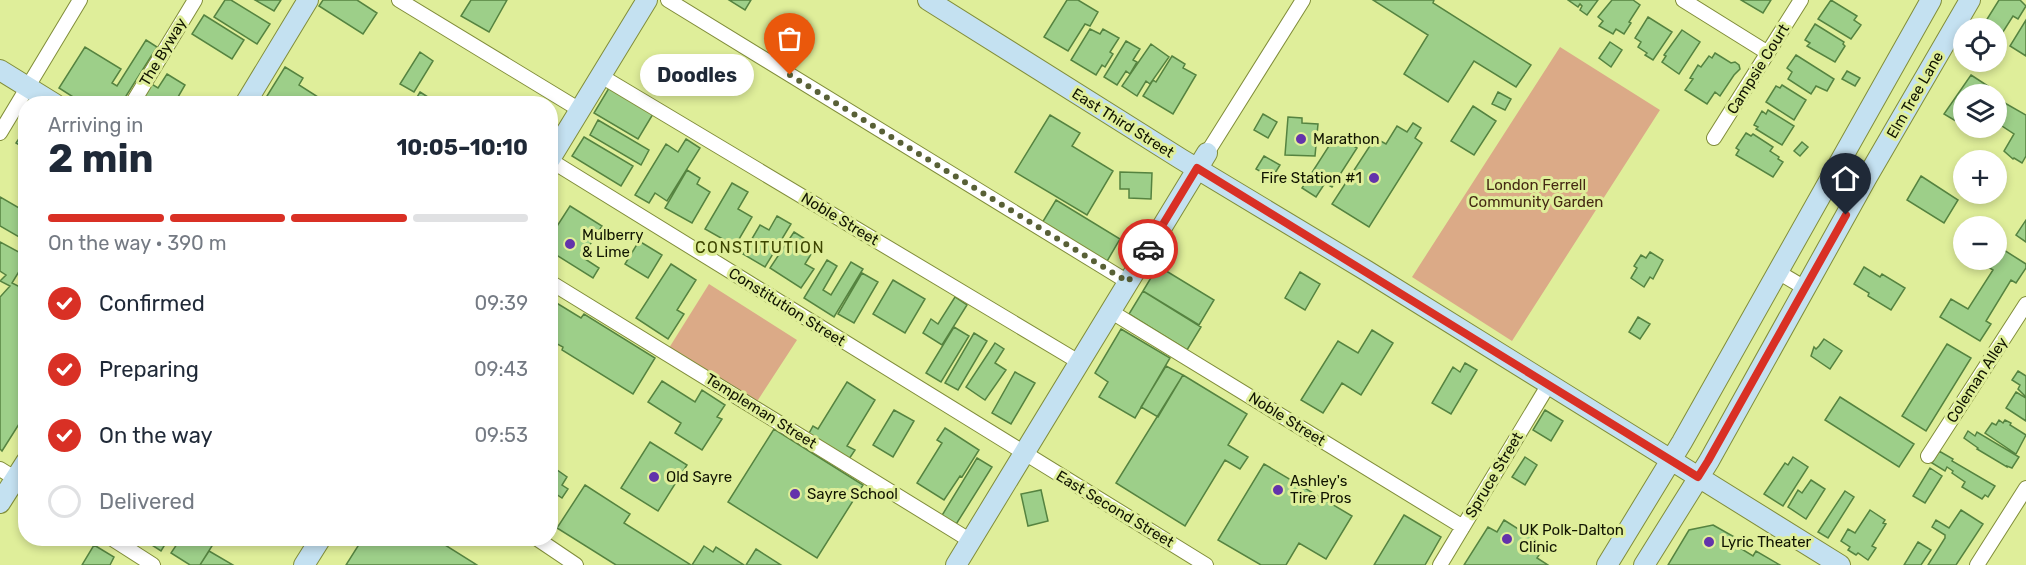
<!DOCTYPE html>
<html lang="en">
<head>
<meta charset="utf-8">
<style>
  body { margin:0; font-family:Rubik,sans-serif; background:#f6f6f7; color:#1f2937; height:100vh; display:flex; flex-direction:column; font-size:22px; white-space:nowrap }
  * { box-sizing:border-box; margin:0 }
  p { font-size:20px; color:#747a83 }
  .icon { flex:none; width:33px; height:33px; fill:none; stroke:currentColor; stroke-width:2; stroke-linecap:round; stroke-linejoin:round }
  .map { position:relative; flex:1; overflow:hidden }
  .details { position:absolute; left:18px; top:96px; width:540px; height:450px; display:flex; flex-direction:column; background:#fff; border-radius:24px; box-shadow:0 3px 9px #0003 }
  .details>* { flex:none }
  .buttons { position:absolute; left:1953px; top:18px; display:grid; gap:12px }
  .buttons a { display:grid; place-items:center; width:54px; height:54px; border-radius:50%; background:#fff; box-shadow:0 3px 9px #0003; font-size:30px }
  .pin { position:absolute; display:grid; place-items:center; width:51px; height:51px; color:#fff; margin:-62px -26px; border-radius:50% 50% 50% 0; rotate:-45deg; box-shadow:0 0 6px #0007 }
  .pin .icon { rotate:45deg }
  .courier { position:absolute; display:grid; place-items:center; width:60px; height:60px; margin:-30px; border:4px solid #d93025; border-radius:50%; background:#fff; color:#222; box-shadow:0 2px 8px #0007 }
  .bubble { position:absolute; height:42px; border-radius:21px; background:#fff; box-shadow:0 3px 9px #0003; font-size:20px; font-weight:700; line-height:42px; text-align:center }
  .head em { font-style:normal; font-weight:700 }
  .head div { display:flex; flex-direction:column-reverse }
  .head { display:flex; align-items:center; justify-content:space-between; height:102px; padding:0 30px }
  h1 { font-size:39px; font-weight:700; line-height:45px }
  .bar { display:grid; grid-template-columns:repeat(4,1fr); gap:9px 6px; align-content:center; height:72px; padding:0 30px }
  .bar i { height:8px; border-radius:4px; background:#e0e1e3 }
  .bar .current { background:#d93025 }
  .bar p { grid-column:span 4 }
  ol { padding:0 30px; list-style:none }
  li { display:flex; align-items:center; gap:18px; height:66px }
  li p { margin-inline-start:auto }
  li .icon { padding:6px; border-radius:50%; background:#d93025; color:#fff; stroke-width:4 }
  li:last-child { color:#747a83 }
  li i { width:33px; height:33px; border:3px solid #e0e1e3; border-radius:50% }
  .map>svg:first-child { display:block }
  .green { fill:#dbaa87 }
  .building { fill:#9dcf89; stroke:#558340; stroke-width:1.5 }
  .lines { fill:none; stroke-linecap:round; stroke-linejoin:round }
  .street-casing { stroke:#818d3a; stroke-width:16 }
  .secondary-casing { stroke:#818d3a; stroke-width:22 }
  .street { stroke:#fff; stroke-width:14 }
  .secondary { stroke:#c4e1f1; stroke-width:20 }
  .done { stroke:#586036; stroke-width:6; stroke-dasharray:0 10.8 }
  .route { stroke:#d93025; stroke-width:8 }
  .poi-dot { fill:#6333ab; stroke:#dfee9a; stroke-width:2 }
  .labels { text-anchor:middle; stroke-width:6; stroke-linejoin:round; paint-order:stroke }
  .street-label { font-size:15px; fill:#101400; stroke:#dfee9a }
  .poi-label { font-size:15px; fill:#101400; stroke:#dfee9a; text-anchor:start }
  .park-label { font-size:15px; fill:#452913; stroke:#dfee9a }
  .neighbourhood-label { font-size:16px; letter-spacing:1.5px; fill:#3d4500; stroke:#dfee9a }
</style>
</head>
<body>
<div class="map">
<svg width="2026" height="565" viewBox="0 0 2026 565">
  <rect width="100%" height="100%" fill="#dfee9a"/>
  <path class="green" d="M1560,47l100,63 -148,231 -100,-64z
    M709,284l88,56 -41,63 -87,-55z"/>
  <path class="building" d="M225,0h6l39,24 -13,20 -43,-27z
    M255,0h26l-7,11z
    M323,0h34l20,13 -14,21 -44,-28z
    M471,0h36l-18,32 -28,-16z
    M729,0h22l-6,10z
    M1067,0h11l20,12 -8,14 -5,-2 -17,27 -24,-14z
    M1373,0h61l-1,3 98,62 -15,22 -42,-26 -26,41 -44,-28 24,-39z
    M1568,0h30l-11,15 -7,-5 2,-4 -2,-2 -2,3z
    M1612,0h21l7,5 -11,17 2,1 -7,11 -8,-5 -3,5 -14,-8 4,-5 -5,-4z
    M1741,0h30l-8,13z
    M1831,0l26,16 -3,4 7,5 -10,14 -33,-20z
    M1999,0h21l6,6 -8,13 -5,-3 -12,19 -5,-3v-4h-5l-7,-4z
    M204,15l40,25 -12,19 -40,-25z
    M1648,17l24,15 -19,28 -8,-5 2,-2 -9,-6 3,-5 -6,-4z
    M2026,20v36l-16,-10z
    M1815,24l29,18 -1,2 2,2 -10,16 -28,-16 3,-3 -5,-3z
    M1090,29l10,5 3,-5 16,9 -9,14 3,2 -8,13 -3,-2 -6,10 -25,-15z
    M1682,30l18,12 -21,32 -17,-12 4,-6 -2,-1z
    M146,40l11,7 -36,57h-37l-25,-16 26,-41 36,22 -9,14 5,3z
    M1126,41l14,8 -7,11 4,2 -7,12 -4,-3 -9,14 -13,-8z
    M1610,42l12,8 -11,17 -12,-9z
    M1151,44l18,13 -19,27 -4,-3 -9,15 -15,-10z
    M420,52l13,9 -19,31 -14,-8z
    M1715,53l16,10 4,-1 4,3 1,4 -6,6 -14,21 -5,-4 -8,12 -22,-14 8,-11 -3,-1 8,-13 3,2 8,-11 3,2z
    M1796,55l38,24 -7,12 -11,-5 -5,8 -23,-15 4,-7 -5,-4z
    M1172,56l13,8 -2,4 13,7 -23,39 -30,-18 10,-16 3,2z
    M285,67l18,11 -4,7 30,19h-67z
    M1847,71l13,7 -5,8 -13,-7z
    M167,74l18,11 -11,19h-37l13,-21 8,5z
    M1971,75l17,11 -3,5 6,3h-27v32l-20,-12z
    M1782,85l24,15 -12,20 -28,-18 10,-16 4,2z
    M609,88l44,26 -15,25 -44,-26z
    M420,92l19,12h-26z
    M1498,92l13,7 -6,11 -13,-6z
    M1996,98l30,17v41l-4,7 -8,-5 -1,1 -9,-8 10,-17 -18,-12z
    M1473,106l23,15 -22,34 -23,-14z
    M1768,110l26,16 -12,19 -26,-16 2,-2 -4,-2 8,-14 4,3z
    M1263,114l14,8 -9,16 -14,-8z
    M1050,115l30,18 -8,13 41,25 -26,44 -72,-43z
    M1288,117l14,1v5l16,1 -3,32 -30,-1z
    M598,120l51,30 -8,15 -51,-30z
    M1413,123l8,5 -6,10 7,5 -53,84 -37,-23 43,-66 11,6 11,-18 10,6z
    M26,128v21l-10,-6z
    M1746,133l5,3 2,-2 20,13 -3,4 9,6 -1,2 5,3 -10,15 -37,-22 3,-5 -3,-2z
    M1336,135l21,13 -25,39 -7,-4 -9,14 -14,-9z
    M584,137l49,29 -12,20 -49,-30z
    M686,139l14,9 -33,53 -12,-8 -6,10 -14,-8 31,-51 12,8z
    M1802,142l6,5 -8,9 -6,-5z
    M1264,156l16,9 -8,13 -16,-9z
    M687,170l13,8 -3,6 13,8 -18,31 -27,-15z
    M1120,172l32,1 -1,26 -22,-1v-9h-9z
    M1921,176l37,24 -14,23 -37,-23z
    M732,183l16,9 -10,17 14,8 -17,29 -30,-17z
    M0,197l26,15v29l-26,-15z
    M1056,200l64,39 -14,24 -64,-40z
    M570,206l32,20 -20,31 17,11 -6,10 -43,-27v-14z
    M777,216l14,8 -26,43 -22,-13 17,-29 9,5z
    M2026,220v22l-10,-7z
    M794,232l22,14 -11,18 9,5 -13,19 -31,-20z
    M639,241l23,14 -14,23 -23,-14z
    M0,242l26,14v4l-14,23 14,7v14l-6,8 6,4v97l-24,38 -2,-2v-152l10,-11 -10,-5 6,-6 -6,-4z
    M1996,245l30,19v4l-10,15 -5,-3 -25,41 5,3 -11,17 -40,-24 11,-18 17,10 25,-39 -16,-10h19z
    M1650,252l13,8 -10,19 -3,-2 -6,10 -13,-9 6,-10 -3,-2 7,-11 5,3z
    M827,260l10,6 -14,24 8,5 20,-33 12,7 -29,48 -30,-19z
    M671,264l25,16 -19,30 7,4 -16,25 -32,-21z
    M1158,266l56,34 -15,25 -56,-34z
    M1864,267l16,10 2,-3 23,14 -14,22 -23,-14 1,-3 -15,-9z
    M1300,272l20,12 -15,26 -20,-12z
    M862,273l16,9 -24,41 -16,-9z
    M893,280l32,19 -20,34 -32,-19z
    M1143,291l58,36 -14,23 -58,-36z
    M955,297l12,8 -25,40 -19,-12 8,-14 7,5z
    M550,299l31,19 3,-4 71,44 -22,36 -71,-44 1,-3 -13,-7z
    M1638,317l12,7 -10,15 -11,-7z
    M954,327l15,9 -28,46 -15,-9z
    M1121,329l49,29 -35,60 -36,-21 9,-15 -13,-9z
    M1372,330l21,13 -32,52 -19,-12 -19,30 -22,-13 37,-59 20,12z
    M974,333l13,8 -29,49 -13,-7z
    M1824,339l18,12 -12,18 -19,-13 3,-9 2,2 3,-3z
    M995,343l9,6 -9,14 11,7 -21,30 -19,-13z
    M1947,344l24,14 -45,73 -24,-15z
    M1465,363l12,7 -26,44 -19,-11 21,-36 7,5z
    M1166,366l17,9 -25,42 -17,-10z
    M2018,371l8,5v21l-8,-8 2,-4 -8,-5z
    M1015,372l20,11 -24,41 -19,-11z
    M1183,375l64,39 -19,31 20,12 -8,12 -15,-9 -40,66 -69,-43z
    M662,381l33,21 7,-12 23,15 -8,12 5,2 -20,31 -27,-17 6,-10 -33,-21z
    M847,382l28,18 -28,46 8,4 -8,12 -40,-25 6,-11 5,3z
    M2016,392l10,6v23l-20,-13z
    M1840,397l74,47 -15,23 -74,-47z
    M894,410l20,11 -21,36 -20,-12z
    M1545,410l18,11 -12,20 -18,-11z
    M1999,420l4,3 2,-3 6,3 -1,2 16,10 -10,19 -31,-21 7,-10 4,2z
    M945,428l34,22 -17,27 -2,-1 -16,24 -27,-17 25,-40 -5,-3z
    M774,429l89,56 -46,73 -89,-56z
    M1968,431l7,5 2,-4 42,25 -7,11 -5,-2v1l-30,-18 1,-1 -14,-10z
    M650,442l37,23 -29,46 -37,-23z
    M1939,451l14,8 -1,2 43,25 -7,11 -3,-2 -3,4 -20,-12 3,-5 -13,-9 1,-2 -6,-4 -2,4 -13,-8z
    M1525,457l12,8 -12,20 -13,-8z
    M1793,457l15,10 -25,39 -19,-12 21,-31 3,2z
    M977,458l15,9 -37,59 -14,-9z
    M1264,464l88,52 -26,43 -27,-16 -13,22h-25l-43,-25z
    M550,465l17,12 -5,8 6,4 -6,9 -12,-8z
    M1930,468l12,8 -17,27 -12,-7z
    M1811,480l14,9 -19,30 -18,-12 10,-17 4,3z
    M585,485l45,29 -6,9 67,42h-75l-59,-37z
    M1041,490l7,31 -20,5 -7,-32z
    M1845,491l9,6 -26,41 -10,-6z
    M1870,510l15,10 -2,3 3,1 -14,22 4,2 -8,12 -10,-7 -2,2 -8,-5 2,-3 -9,-6 7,-12 7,4z
    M1961,510l22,14 -27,41h-28l17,-27v-3l-13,-8 4,-7 13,8z
    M1404,515l37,22 -16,28h-51z
    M1504,520l41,26 -8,12 11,7h-84l24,-38 9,5z
    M1713,525l25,14 -3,6 18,11 3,-5 24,14h-112l21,-35z
    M141,538h28l-8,13z
    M181,538h36l-17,27h-10l-19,-12z
    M363,538h6l11,6 4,-6h50l43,27h-131z
    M1918,542l13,8 -10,15h-17z
    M94,545l20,12 -4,8h-28z
    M704,546l9,6 3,-5 28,18h-52z
    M756,549l25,16h-35z
    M209,551l24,14h-33z"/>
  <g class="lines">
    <defs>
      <path id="street" d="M399,0l181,110
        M668,0l460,282
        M1683,0l85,53
        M601,76l478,286
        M132,104l63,-104
        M0,133l80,-133
        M1714,138l87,-138
        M1207,153l96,-153
        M550,160l656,405
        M1778,272l27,16
        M550,282l421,259
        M1110,311l353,216
        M1928,456l98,-152
        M0,469l26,16
        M111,538l42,27
        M536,538l40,27
        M1440,565l109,-181
        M1977,565l49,-77"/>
      <path id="secondary" d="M928,0l253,159 186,112 473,294
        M0,70l55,34
        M245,104l63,-104
        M550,159l97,-159
        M0,503l26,-41
        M304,565l17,-27
        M956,565l251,-412
        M1607,565l75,-123 249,-442
        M1644,565l65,-104 157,-282 104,-179"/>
    </defs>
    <use href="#street" class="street-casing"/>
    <use href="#secondary" class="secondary-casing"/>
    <use href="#street" class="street"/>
    <use href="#secondary" class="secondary"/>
  </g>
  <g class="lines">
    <path class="done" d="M790,75l338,207 20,-33"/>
    <path class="route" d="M1148,249l49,-81 501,309 10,-16 138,-246"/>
  </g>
  <g class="poi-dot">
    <circle cx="1301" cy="139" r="6"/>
    <circle cx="1374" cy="178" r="6"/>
    <circle cx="570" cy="244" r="6"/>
    <circle cx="654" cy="477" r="6"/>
    <circle cx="1278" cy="490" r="6"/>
    <circle cx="795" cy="494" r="6"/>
    <circle cx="1507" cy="539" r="6"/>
    <circle cx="1709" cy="542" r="6"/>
  </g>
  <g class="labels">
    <g class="street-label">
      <text transform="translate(163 52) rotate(-59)" y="5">The Byway</text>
      <text transform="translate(1758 69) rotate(-58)" y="5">Campsie Court</text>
      <text transform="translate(1915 95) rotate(-60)" y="5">Elm Tree Lane</text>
      <text transform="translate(1123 123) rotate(32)" y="5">East Third Street</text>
      <text transform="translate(840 219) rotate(31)" y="5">Noble Street</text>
      <text transform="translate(787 307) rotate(32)" y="5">Constitution Street</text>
      <text transform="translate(1977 380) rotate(-57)" y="5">Coleman Alley</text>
      <text transform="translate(761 411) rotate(32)" y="5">Templeman Street</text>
      <text transform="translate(1287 419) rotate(32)" y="5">Noble Street</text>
      <text transform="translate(1494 475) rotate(-59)" y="5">Spruce Street</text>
      <text transform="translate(1115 509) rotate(31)" y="5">East Second Street</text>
    </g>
    <g class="poi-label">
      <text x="1313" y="144">Marathon</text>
      <text x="1362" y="183" text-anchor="end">Fire Station #1</text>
      <text x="582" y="240">Mulberry<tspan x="582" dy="17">&amp; Lime</tspan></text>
      <text x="666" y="482">Old Sayre</text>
      <text x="1290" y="486">Ashley's<tspan x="1290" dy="17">Tire Pros</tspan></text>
      <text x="807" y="499">Sayre School</text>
      <text x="1519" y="535">UK Polk-Dalton<tspan x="1519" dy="17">Clinic</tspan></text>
      <text x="1721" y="547">Lyric Theater</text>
    </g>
    <g class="park-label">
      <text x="1536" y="190">London Ferrell<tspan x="1536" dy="17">Community Garden</tspan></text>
    </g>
    <g class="neighbourhood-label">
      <text x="760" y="253">CONSTITUTION</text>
    </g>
  </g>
</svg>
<div class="buttons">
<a><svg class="icon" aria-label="locate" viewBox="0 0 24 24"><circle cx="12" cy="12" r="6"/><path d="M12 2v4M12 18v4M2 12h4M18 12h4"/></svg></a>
<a><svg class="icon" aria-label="layers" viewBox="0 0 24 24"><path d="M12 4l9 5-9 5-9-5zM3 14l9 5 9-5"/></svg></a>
<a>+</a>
<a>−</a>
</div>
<div class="pin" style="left:790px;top:75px;background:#ea580c"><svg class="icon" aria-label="bag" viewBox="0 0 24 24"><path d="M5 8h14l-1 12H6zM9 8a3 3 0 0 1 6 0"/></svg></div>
<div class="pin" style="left:1846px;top:215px;background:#1f2937"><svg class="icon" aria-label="home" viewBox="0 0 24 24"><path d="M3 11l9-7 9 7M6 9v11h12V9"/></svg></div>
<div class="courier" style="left:1148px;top:249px"><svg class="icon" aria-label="car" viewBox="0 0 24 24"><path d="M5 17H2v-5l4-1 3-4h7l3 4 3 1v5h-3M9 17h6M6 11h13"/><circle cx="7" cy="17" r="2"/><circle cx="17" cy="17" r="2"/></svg></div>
<div class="bubble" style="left:640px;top:54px;width:114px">Doodles</div>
<section class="details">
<div class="head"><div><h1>2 min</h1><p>Arriving in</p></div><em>10:05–10:10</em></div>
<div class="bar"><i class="current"></i><i class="current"></i><i class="current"></i><i></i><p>On the way · 390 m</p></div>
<ol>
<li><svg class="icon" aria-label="check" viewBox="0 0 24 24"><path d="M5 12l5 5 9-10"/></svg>Confirmed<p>09:39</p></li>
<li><svg class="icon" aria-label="check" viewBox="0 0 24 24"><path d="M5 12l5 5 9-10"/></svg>Preparing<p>09:43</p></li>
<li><svg class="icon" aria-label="check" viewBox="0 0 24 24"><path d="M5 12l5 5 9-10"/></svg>On the way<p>09:53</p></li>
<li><i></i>Delivered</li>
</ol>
</section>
</div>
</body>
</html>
